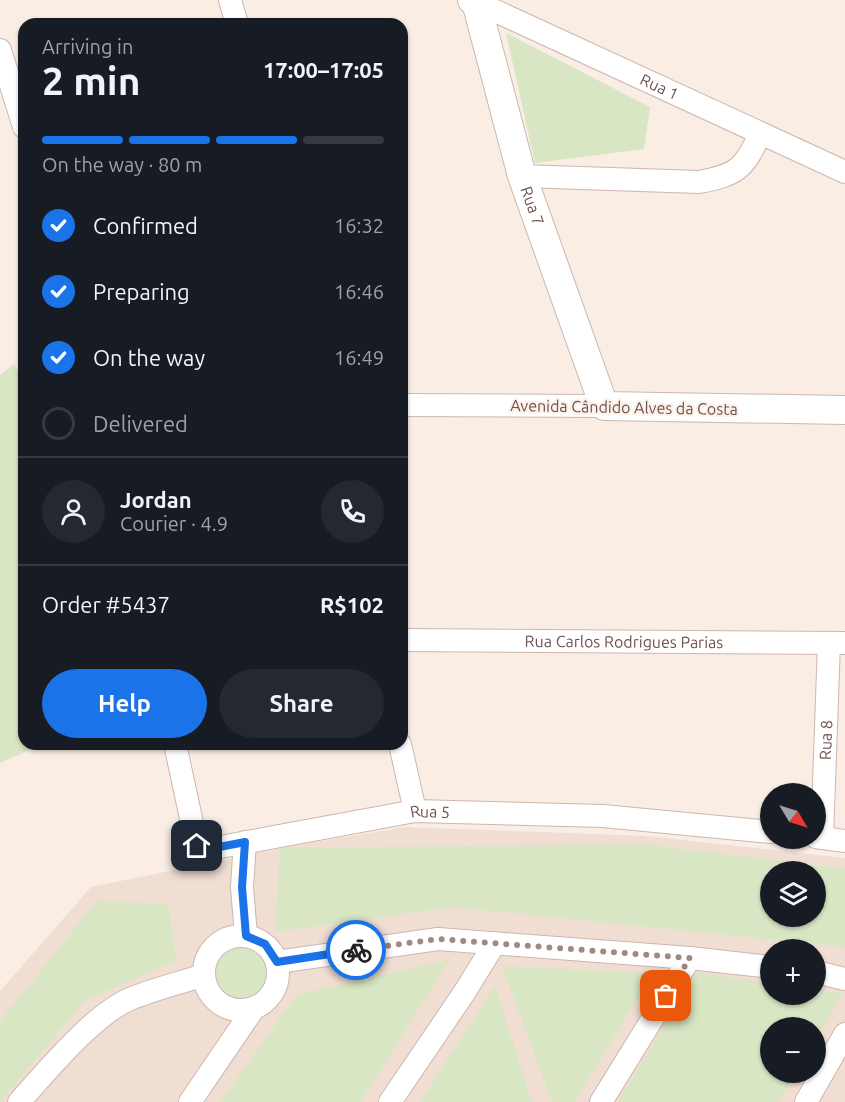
<!DOCTYPE html>
<html lang="en">
<head>
<meta charset="utf-8">
<style>
  body { margin:0; font-family:Ubuntu,sans-serif; background:#242831; color:#f1f3f6; height:100vh; display:flex; flex-direction:column; font-size:22px; white-space:nowrap }
  * { box-sizing:border-box; margin:0 }
  p { font-size:20px; color:#9ea1a6 }
  .icon { flex:none; width:33px; height:33px; fill:none; stroke:currentColor; stroke-width:2; stroke-linecap:round; stroke-linejoin:round }
  .map { position:relative; flex:1; overflow:hidden }
  .side { position:absolute; left:18px; top:18px; width:390px; height:732px; display:flex; flex-direction:column; background:#171b24; border-radius:18px; box-shadow:0 2px 4px #0004 }
  .side>* { flex:none }
  .needle { width:39px; rotate:128deg }
  .buttons { position:absolute; left:760px; top:783px; display:grid; gap:12px }
  .buttons a { display:grid; place-items:center; width:66px; height:66px; border-radius:50%; background:#171b24; box-shadow:0 2px 4px #0004; font-size:30px }
  .pin { position:absolute; display:grid; place-items:center; width:51px; height:51px; color:#fff; margin:-26px; border-radius:12px; box-shadow:0 3px 9px #0006 }
  .courier { position:absolute; display:grid; place-items:center; width:60px; height:60px; margin:-30px; border:4px solid #1a73e8; border-radius:50%; background:#fff; color:#222; box-shadow:0 2px 8px #0007 }
  .headline em { font-style:normal; font-weight:700 }
  .headline div { display:flex; flex-direction:column-reverse }
  .headline { display:flex; align-items:center; justify-content:space-between; height:102px; padding:0 24px }
  h1 { font-size:39px; font-weight:700; line-height:45px }
  .bar { display:grid; grid-template-columns:repeat(4,1fr); gap:9px 6px; align-content:center; height:72px; padding:0 24px }
  .bar i { height:8px; border-radius:4px; background:#363941 }
  .bar .current { background:#1a73e8 }
  .bar p { grid-column:span 4 }
  .line { display:flex; align-items:center; gap:15px; padding:0 24px; border-top:2px solid #363941 }
  .line div { flex:1 }
  .round { display:grid; place-items:center; flex:none; width:63px; height:63px; border-radius:32px; background:#242831 }
  ol { padding:0 24px; list-style:none }
  li { display:flex; align-items:center; gap:18px; height:66px }
  li p { margin-inline-start:auto }
  li .icon { padding:6px; border-radius:50%; background:#1a73e8; color:#fff; stroke-width:4 }
  li:last-child { color:#9ea1a6 }
  li i { width:33px; height:33px; border:3px solid #363941; border-radius:50% }
  .button { display:flex; gap:12px; margin-top:auto; padding:12px 24px }
  .button a { flex:1; height:69px; border-radius:36px; background:#1a73e8; color:#fff; font-size:24px; font-weight:700; line-height:69px; text-align:center }
  .button a+a { background:#242831; color:#f1f3f6 }
  .map>svg:first-child { display:block }
  .residential { fill:#f1ded3; fill-rule:evenodd }
  .green { fill:#d8e6c4; fill-rule:evenodd }
  .lines { fill:none; stroke-linecap:round; stroke-linejoin:round }
  .minor-casing { stroke:#cdb6ae; stroke-width:24 }
  .tertiary-casing { stroke:#cdb6ae; stroke-width:30 }
  .minor { stroke:#fff; stroke-width:22 }
  .tertiary { stroke:#fff; stroke-width:28 }
  .done { stroke:#a08981; stroke-width:6; stroke-dasharray:0 10.8 }
  .route { stroke:#1a73e8; stroke-width:8 }
  .labels { text-anchor:middle; stroke-width:4.5; stroke-linejoin:round; paint-order:stroke }
  .street-label { font-size:16px; fill:#70524c; stroke:#fdf2ea }
</style>
</head>
<body>
<div class="map">
<svg width="845" height="1102" viewBox="0 0 845 1102">
  <rect width="100%" height="100%" fill="#faeee4"/>
  <path class="residential" d="M405,827l242,9 198,22v244h-845v-111l91,-104 200,-41zM771,872h45v44h-45zM771,950h45v44h-45zM771,1028h45v44h-45z"/>
  <path class="green" d="M506,33l144,74 -6,42 -109,14z
    M14,364l10,17v363h19l-43,19v-388z
    M641,844l204,25v78l-394,-40 -176,25 5,-84zM771,872h45v44h-45z
    M97,901l71,3 8,57 -90,39 -86,102v-81z
    M210 973a31 31 0 1 1 62 0a31 31 0 1 1-62 0Z
    M449,960l-88,142h-140l75,-107z
    M502,966l152,7 -80,129h-22z
    M697,972l74,11v11h45v-4l27,3 -27,45v-10h-45v44l25,1 -18,29h-160z
    M495,986l37,116h-112z"/>
  <g class="lines">
    <defs>
      <g id="minor">
        <path d="M230,0l7,24"/>
        <path id="s1" d="M476,2l369,170"/>
        <path d="M0,50l24,77"/>
        <path d="M522,176l177,6c38,-7 45,-13 61,-48"/>
        <path d="M402,405l202,1"/>
        <path id="s2" d="M402,640l443,3"/>
        <path id="s3" d="M175,744l22,102 7,4 211,-39 188,5 168,16"/>
        <path d="M400,744l15,67"/>
        <path d="M816,837l29,4"/>
        <path id="s4" d="M822,838l7,-195"/>
        <path d="M245,842l-3,45 4,49"/>
        <circle cx="241" cy="973" r="37"/>
        <path d="M277,962l161,-23 252,19 81,9"/>
        <path d="M816,972l29,7"/>
        <path d="M19,1102c27,-30 75,-88 111,-103 24,-10 50,-16 74,-24"/>
        <path d="M190,1102l64,-94"/>
        <path d="M390,1102l74,-109 31,-50"/>
        <path d="M601,1102l89,-144"/>
        <path d="M806,1102l39,-68"/>
      </g>
      <g id="tertiary">
        <path id="s5" d="M472,0l4,2 46,174 82,230 241,4"/>
      </g>
    </defs>
    <use href="#minor" class="minor-casing"/>
    <use href="#tertiary" class="tertiary-casing"/>
    <use href="#minor" class="minor"/>
    <use href="#tertiary" class="tertiary"/>
  </g>
  <g class="lines">
    <path class="done" d="M356,950l82,-11 252,19 -24,38"/>
    <path class="route" d="M197,846l7,4 41,-8 -3,45 4,49 19,8 12,18 79,-12"/>
  </g>
  <g class="labels">
    <g class="street-label">
      <text dy="6" stroke="none"><textPath href="#s1" startOffset="202">Rua 1</textPath></text>
      <text dy="6" stroke="none"><textPath href="#s5" startOffset="216">Rua 7</textPath></text>
      <text transform="translate(624 407) rotate(1)" y="6">Avenida Cândido Alves da Costa</text>
      <text dy="6" stroke="none"><textPath href="#s2" startOffset="222">Rua Carlos Rodrigues Parias</textPath></text>
      <text dy="6" stroke="none"><textPath href="#s4" startOffset="98">Rua 8</textPath></text>
      <text dy="6" stroke="none"><textPath href="#s3" startOffset="342">Rua 5</textPath></text>
    </g>
  </g>
</svg>
<div class="buttons">
<a><svg class="needle" viewBox="-14 -14 28 28"><path d="M0-13l5 13h-10z" fill="#e53935"/><path d="M0 13l5-13h-10z" fill="#9ea1a6"/></svg></a>
<a><svg class="icon" aria-label="layers" viewBox="0 0 24 24"><path d="M12 4l9 5-9 5-9-5zM3 14l9 5 9-5"/></svg></a>
<a>+</a>
<a>−</a>
</div>
<div class="pin" style="left:666px;top:996px;background:#ea580c"><svg class="icon" aria-label="bag" viewBox="0 0 24 24"><path d="M5 8h14l-1 12H6zM9 8a3 3 0 0 1 6 0"/></svg></div>
<div class="pin" style="left:197px;top:846px;background:#1f2937"><svg class="icon" aria-label="home" viewBox="0 0 24 24"><path d="M3 11l9-7 9 7M6 9v11h12V9"/></svg></div>
<div class="courier" style="left:356px;top:950px"><svg class="icon" aria-label="bike" viewBox="0 0 24 24"><circle cx="6" cy="16" r="4"/><circle cx="18" cy="16" r="4"/><path d="M6 16l4-8h5l3 8M10 8l3 8H6M13 5h3"/></svg></div>
<section class="side">
<div class="headline"><div><h1>2 min</h1><p>Arriving in</p></div><em>17:00–17:05</em></div>
<div class="bar"><i class="current"></i><i class="current"></i><i class="current"></i><i></i><p>On the way · 80 m</p></div>
<ol>
<li><svg class="icon" aria-label="check" viewBox="0 0 24 24"><path d="M5 12l5 5 9-10"/></svg>Confirmed<p>16:32</p></li>
<li><svg class="icon" aria-label="check" viewBox="0 0 24 24"><path d="M5 12l5 5 9-10"/></svg>Preparing<p>16:46</p></li>
<li><svg class="icon" aria-label="check" viewBox="0 0 24 24"><path d="M5 12l5 5 9-10"/></svg>On the way<p>16:49</p></li>
<li><i></i>Delivered</li>
</ol>
<div class="line" style="height:108px"><a class="round"><svg class="icon" aria-label="person" viewBox="0 0 24 24"><circle cx="12" cy="8" r="4"/><path d="M4 21q1-7 8-7t8 7"/></svg></a><div><b>Jordan</b><p>Courier · 4.9</p></div><a class="round"><svg class="icon" aria-label="phone" viewBox="0 0 24 24"><path d="M5 4h4l2 5-3 2q2 4 5 5l2-3 5 2v4C11 20 4 13 5 4z"/></svg></a></div>
<div class="line" style="height:78px"><div>Order #5437</div><b>R$102</b></div>
<div class="button"><a>Help</a><a>Share</a></div>
</section>
</div>
</body>
</html>
